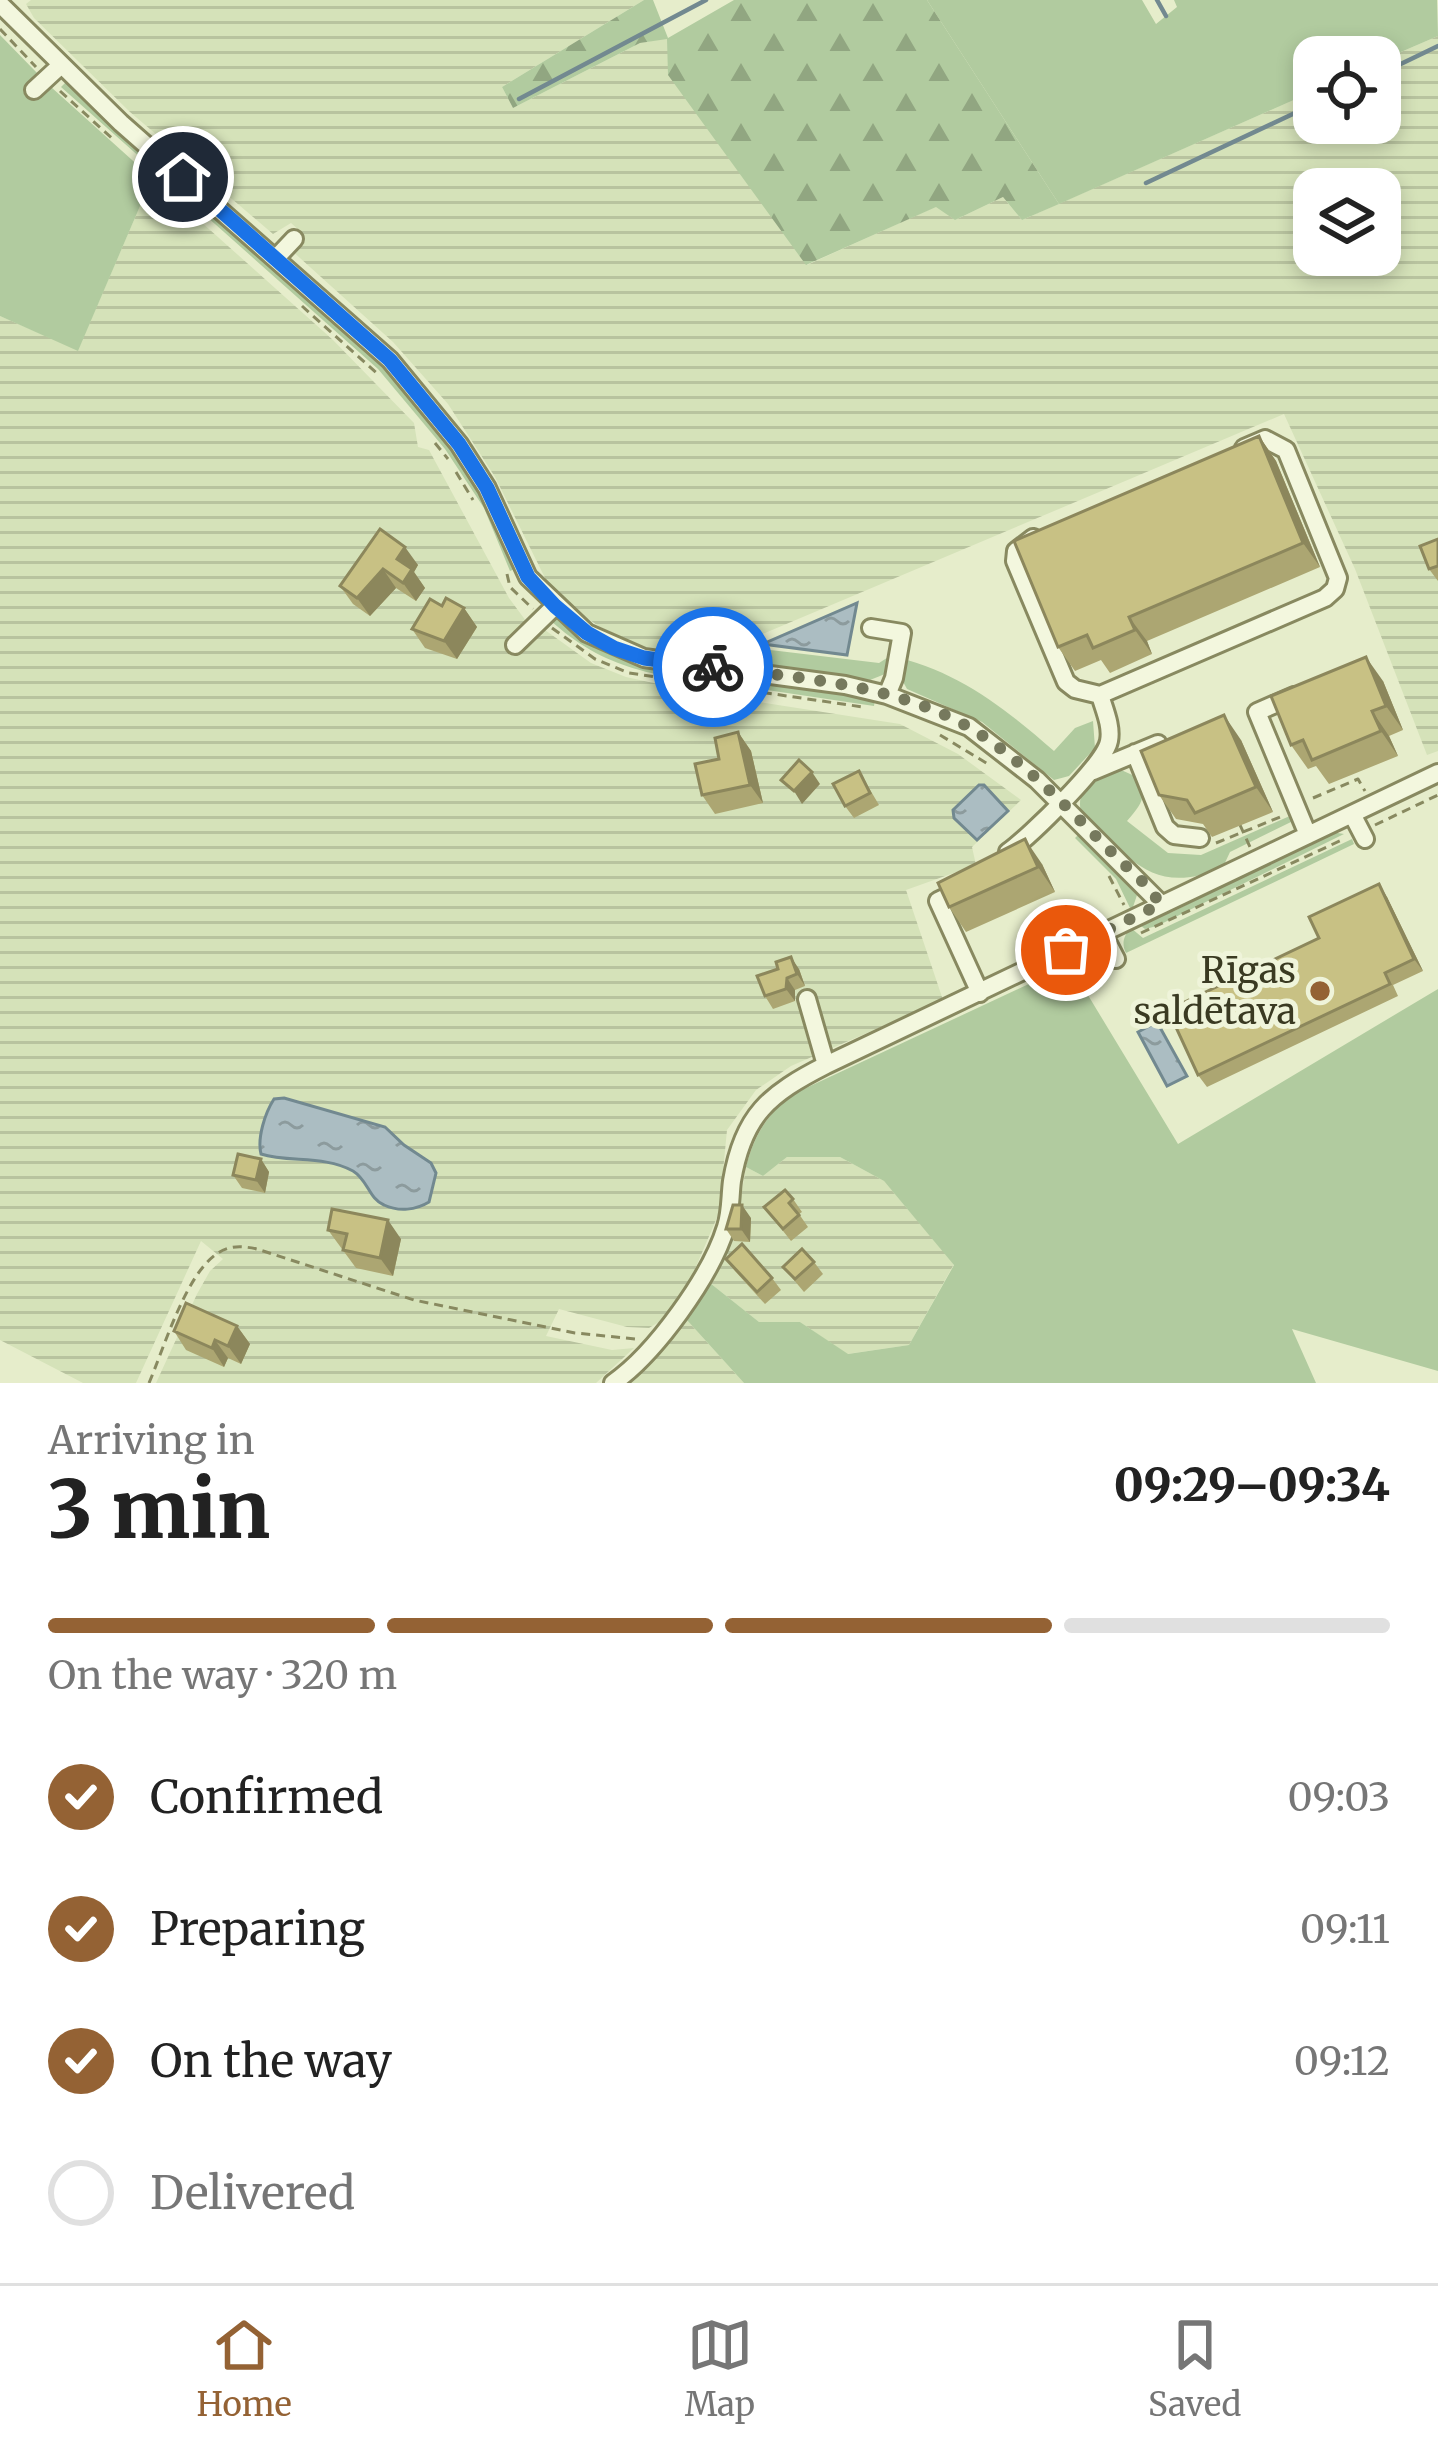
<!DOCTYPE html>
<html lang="en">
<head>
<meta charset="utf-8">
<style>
  body { margin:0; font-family:Merriweather,serif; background:#f6f6f6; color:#222; height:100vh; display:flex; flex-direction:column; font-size:45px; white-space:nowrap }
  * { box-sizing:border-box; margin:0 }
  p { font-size:39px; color:#767676 }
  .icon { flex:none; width:66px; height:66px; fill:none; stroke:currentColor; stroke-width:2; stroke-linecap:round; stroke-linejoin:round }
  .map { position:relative; height:1383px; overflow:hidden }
  .sheet { display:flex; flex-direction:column; background:#fff; flex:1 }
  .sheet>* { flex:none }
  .controls { position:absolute; left:1293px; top:36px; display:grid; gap:24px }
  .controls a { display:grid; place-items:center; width:108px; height:108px; border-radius:24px; background:#fff; box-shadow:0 6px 18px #0003; font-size:60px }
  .pin { position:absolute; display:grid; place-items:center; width:102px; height:102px; color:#fff; margin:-51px; border:6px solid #fff; border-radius:50%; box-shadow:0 3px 12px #0007 }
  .courier { position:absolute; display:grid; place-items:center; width:120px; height:120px; margin:-60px; border:9px solid #1a73e8; border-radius:50%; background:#fff; color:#222; box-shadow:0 3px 15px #0007 }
  .overview em { font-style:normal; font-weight:800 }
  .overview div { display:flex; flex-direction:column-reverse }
  .overview { display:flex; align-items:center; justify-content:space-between; height:204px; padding:0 48px }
  h1 { font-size:78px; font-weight:800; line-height:90px }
  .bar { display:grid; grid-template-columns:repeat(4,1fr); gap:18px 12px; align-content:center; height:144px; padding:0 48px }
  .bar i { height:15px; border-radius:9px; background:#e0e0e0 }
  .bar .selected { background:#946234 }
  .bar p { grid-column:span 4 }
  ol { padding:0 48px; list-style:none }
  li { display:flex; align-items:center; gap:36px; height:132px }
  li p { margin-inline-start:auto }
  li .icon { padding:12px; border-radius:50%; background:#946234; color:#fff; stroke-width:4 }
  li:last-child { color:#767676 }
  li i { width:66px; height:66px; border:6px solid #e0e0e0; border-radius:50% }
  .menu { display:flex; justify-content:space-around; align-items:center; height:168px; border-top:3px solid #e0e0e0; background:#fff; font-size:33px; color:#767676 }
  .menu a { display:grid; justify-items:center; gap:6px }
  .menu .selected { color:#946234 }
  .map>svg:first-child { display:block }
  .farmland { fill:url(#farmland-rules); fill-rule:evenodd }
  .grass { fill:#b1cb9f }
  .forest { fill:url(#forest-firs) }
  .water { fill:url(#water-ripples); stroke:#728990; stroke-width:3 }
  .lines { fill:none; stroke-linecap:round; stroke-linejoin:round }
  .stream { stroke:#728990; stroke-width:4.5 }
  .minor-casing { stroke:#888960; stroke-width:22 }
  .path { stroke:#888960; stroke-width:3; stroke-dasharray:9 6; stroke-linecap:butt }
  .minor { stroke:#f3f7de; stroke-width:16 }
  .wall { fill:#aca672 }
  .shaded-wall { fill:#8c875c }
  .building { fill:#c8c184; stroke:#8c875c; stroke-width:3 }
  .done { stroke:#76795d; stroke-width:12; stroke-dasharray:0 21.6 }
  .route { stroke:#1a73e8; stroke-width:15 }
  .poi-dot { fill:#946234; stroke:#eff4da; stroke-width:4.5 }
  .labels { text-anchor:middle; stroke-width:10; stroke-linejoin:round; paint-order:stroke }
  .poi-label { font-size:36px; fill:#3a3a22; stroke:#eff4da; text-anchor:end }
</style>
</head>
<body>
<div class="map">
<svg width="1438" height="1383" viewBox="0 0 1438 1383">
  <defs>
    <pattern id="farmland-rules" width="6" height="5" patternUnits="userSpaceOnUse" patternTransform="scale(3)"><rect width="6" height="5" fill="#d5e2b9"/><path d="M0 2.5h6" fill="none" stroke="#b8c39f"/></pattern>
    <pattern id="forest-firs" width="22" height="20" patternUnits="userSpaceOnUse" patternTransform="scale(3)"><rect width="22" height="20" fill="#b1cb9f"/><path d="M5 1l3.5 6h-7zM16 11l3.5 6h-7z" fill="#91a681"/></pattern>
    <pattern id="water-ripples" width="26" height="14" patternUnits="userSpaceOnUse" patternTransform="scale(3)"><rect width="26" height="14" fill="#abbdc2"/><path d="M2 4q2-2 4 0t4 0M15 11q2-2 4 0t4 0" fill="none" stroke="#8c9b9d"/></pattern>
  </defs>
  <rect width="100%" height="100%" fill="#e6edcb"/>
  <path class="farmland" d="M31,0h613l-142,87 11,21 127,-65 27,-5 140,227 130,-59 18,14 48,-23 19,23 292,-129v32h66v-62l58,-25v715l-11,4 -72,-186 -71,-155 -545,230 -43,-2 -8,13 -44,-8 -44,-20 -31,-21 -20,-20 -54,-109 -47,-73 -55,-62 -103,-93 11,-17 -10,-9 -18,11 -143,-122 -96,-94 -8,-14zM1314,189h66v66h-66z
    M152,178l181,162 81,83 4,24 11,3 80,148 17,23 15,12 4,-3 46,33 35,14 69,15 205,32 58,30 63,46 -49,47 4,18 -70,25 37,110 -152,66 -35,24 -29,40 -8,83 -42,98 -28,17 -22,-1 -68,-18 -13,27 66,14 22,-2 -38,35h-440l41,-89 13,-23 13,-12 -22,-18 -65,142h-53l-83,-43v-1024l78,34z
    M787,1157h53l44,24 70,83 -45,81 -62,9 -47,-32 -40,1 -50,-40 24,-45 12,-71 17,9z
    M686,1319l58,64h-114z"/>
  <path class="grass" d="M927,0h215l14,24 21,-17 -3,-7h263l1,36 -58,25v-4h-66v34l-255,113z
    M0,35l38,39 -12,12 11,12 14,-11 101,91 -74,173 -78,-35z
    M66,82l320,286 76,94 55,106 -7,3 -26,-63 -39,-59 -67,-80 -317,-282z
    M553,615c52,48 114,55 182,64l-1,7c-75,-10 -129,-14 -186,-68z
    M713,643l166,20 11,-7c65,13 115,52 164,95l21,-23 18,-7 2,27 -26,28 -15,4 -72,-58 -75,-33 -6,-11 -16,-4 -15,6 -154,-23 -4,-4z
    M755,682l120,17 -1,7 -120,-18z
    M1119,769l20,9c8,20 2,27 -12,43l41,32 33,2 91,-40 1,6 -63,31 -7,15c-70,31 -94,-10 -142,-54 -6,-27 16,-37 38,-44z
    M1332,832l12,2 -187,92 -12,3 -8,-6 35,-11z
    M1080,833l53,56 4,6 -4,12 -3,1 -14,-29 -41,-41z
    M1352,839l2,5 -228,109c-5,-10 -2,-18 5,-25l12,10z
    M1061,969l16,8 101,167 260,-155v382l-146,-42 24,54h-572l-58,-64 24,-36 49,39h41l48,32 61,-9 45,-80 -70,-84 -44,-24h-53l-24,19 -17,-9c8,-31 20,-51 45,-72z"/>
  <path class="forest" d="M644,0h9l15,38 66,-38h193l132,204 -37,16 -19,-23 -48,23 -19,-13 -130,58 -138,-190 -1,-36 -27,4 -127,65 -11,-21z"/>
  <path class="water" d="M857,603l-10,52 -84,-11z
    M979,785h5l24,26 -31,29 -23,-22 -1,-8z
    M1157,1022l30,54 -20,10 -29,-54z
    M284,1098l101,29 19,18 27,18 5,10 -7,29c-13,8 -30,10 -45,3 -15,-6 -16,-25 -31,-34 -29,-16 -64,-8 -92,-17 -4,-16 4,-41 13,-55z"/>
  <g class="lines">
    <path class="stream" d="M1157,0l9,16
      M1380,74l58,-28
      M519,99l187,-99
      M1146,183l168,-79"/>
    <defs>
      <path id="minor" d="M0,4l121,119 269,237 69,84 28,44 41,89 59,56 57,25 201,27 42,10 82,32 68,53 124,124
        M34,90l26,-24
        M276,258l18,-19
        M871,628l31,5 -8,45 -7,17
        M515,645l40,-39
        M1100,695l225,-97 10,-9 3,-11 -52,-128 -21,-11 -21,9
        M1294,696l-37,16 51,123
        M1135,753l30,74 9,8 26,3
        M1093,771l65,-27
        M1352,814l13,25
        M1008,852c21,-15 97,-88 101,-111 3,-15 -5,-32 -9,-46l-25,-6 -9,-7 -51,-121 1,-10 17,-13
        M965,888l-27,13 42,92
        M1102,932l14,27
        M807,999l19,66
        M613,1383c42,-29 98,-107 113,-156 5,-15 4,-31 6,-46 11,-66 37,-87 94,-116l612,-292"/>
    </defs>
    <use href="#minor" class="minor-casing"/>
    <path class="path" d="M0,29l36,38
      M60,91l55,50
      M302,306l78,70
      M435,443l13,16
      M456,472l17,28
      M507,574l3,13 23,22
      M552,628l43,31 34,14 234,34
      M940,735l48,29
      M1313,798l45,-19 7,12
      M1240,825l10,22
      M1375,825l63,-30
      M1216,843l69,-28
      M1109,876l15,29
      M1141,933l203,-94
      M149,1383c15,-35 37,-110 69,-130 12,-8 25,-7 39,-4l157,51 161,33 61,6"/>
    <use href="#minor" class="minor"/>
  </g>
  <path class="wall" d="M1259,436l17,25 44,106 -173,74 5,13 -42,19 -9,-13 -26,11 -17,-24z
    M380,529l38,36 -4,7 11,16 -9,13 -20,-13 -26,28 -17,-12 -13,-18z
    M1438,539v42l-9,-12z
    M442,606l22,2 13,19 -20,32 -32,-11 -13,-19z
    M1383,681l20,49 -14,6 9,20 -69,28 -13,-18 -8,3 -17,-24z
    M738,732l13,19 12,52 -48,11 -13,-19 17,-36z
    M1241,740l32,72 -61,25 -9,-13 -27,-5 -17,-24z
    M859,771l20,34 -25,13 -9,-12z
    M1042,864l13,28 -89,40 -17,-25z
    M1387,897l36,74 -30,14 5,11 -191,91 -9,-12 121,-137z
    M799,969l6,17 -10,4v11l-22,8 -8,-13z
    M261,1159l8,13 -4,21 -23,-5 -9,-13z
    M793,1199l9,13 -3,2 9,13 -17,14 -27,-34z
    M751,1218l-1,24 -16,-1 -8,-12z
    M328,1230l73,9 -8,37 -37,-8z
    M726,1259l46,19 9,12 -16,14 -30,-33z
    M814,1262l9,12 -19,18 -21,-25z
    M237,1326l13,18 -9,20 -13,-6 -4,9 -38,-17 -12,-19z"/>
  <path class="shaded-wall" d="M1259,436l17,25 44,106 -17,-24z
    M405,547l13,18 -4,7 11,16 -9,13 -13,-18 -6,-24z
    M383,569l13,19 -26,28 -13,-18z
    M464,608l13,19 -20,32 -13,-18z
    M1129,617l18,24 5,13 -17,-24z
    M1366,657l17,24 20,49 -17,-24z
    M1372,711l17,25 9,20 -17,-25z
    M1224,715l17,25 32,72 -17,-25z
    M738,732l13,19 12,52 -13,-18z
    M812,772l8,12 -18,20 -8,-13z
    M1025,839l17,25 13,28 -17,-25z
    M1379,884l8,13 36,74 -9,-12z
    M791,957l8,12 6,17 -8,-12z
    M787,978l8,12v11l-9,-12z
    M261,1159l8,13 -4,21 -9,-13z
    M742,1205l9,13 -1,24 -9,-13z
    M388,1220l13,19 -8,37 -13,-18z
    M237,1326l13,18 -9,20 -13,-18z
    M215,1340l13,18 -4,9 -12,-19z"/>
  <path class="building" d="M1259,436l44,107 -174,74 6,13 -42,18 -6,-13 -29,12 -44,-106z
    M380,529l25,18 -8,12 15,10 -9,14 -20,-14 -26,29 -17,-12z
    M1438,539v27l-9,3 -9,-23z
    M446,598l18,10 -20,33 -32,-12 18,-30 12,7z
    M1366,657l20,49 -14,5 9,20 -69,29 -9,-20 -12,5 -20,-49z
    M1224,715l32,72 -61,26 -8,-13 -28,-5 -18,-44z
    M738,732l12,53 -48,10 -7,-31 24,-5 -4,-21z
    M799,760l13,12 -18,19 -13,-11z
    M859,771l11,22 -25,13 -12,-22z
    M1025,839l13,28 -89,40 -11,-24z
    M1379,884l35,75 -29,14 5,11 -192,91 -30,-65 151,-72 -10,-21z
    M791,957l6,17 -10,4 -1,11 -21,7 -8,-20 21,-7 -2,-7z
    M238,1154l23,5 -5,21 -23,-5z
    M785,1190l8,9 -4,4 10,12 -16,14 -19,-22z
    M733,1205h9l-1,24h-15z
    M332,1209l56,11 -8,38 -37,-8 4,-16 -19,-4z
    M742,1244l30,34 -15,14 -31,-33z
    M802,1249l12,13 -19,17 -12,-12z
    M186,1303l51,23 -9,20 -13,-6 -3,8 -38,-17z"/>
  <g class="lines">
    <path class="done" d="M713,667c86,11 183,17 259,62 65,40 116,103 172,154l17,21 -95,46"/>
    <path class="route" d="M183,177l207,183 69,84 28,44 41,89 27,29 32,27 27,15 30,10 69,9"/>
  </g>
  <circle class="poi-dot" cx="1320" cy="991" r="12"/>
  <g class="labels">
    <g class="poi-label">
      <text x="1296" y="983">Rīgas<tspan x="1296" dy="41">saldētava</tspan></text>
    </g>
  </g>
</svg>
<div class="controls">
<a><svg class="icon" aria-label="locate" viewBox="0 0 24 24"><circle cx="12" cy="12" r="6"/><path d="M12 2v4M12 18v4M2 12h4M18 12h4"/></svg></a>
<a><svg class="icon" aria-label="layers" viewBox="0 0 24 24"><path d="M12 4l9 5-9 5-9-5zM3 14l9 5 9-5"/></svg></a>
</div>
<div class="pin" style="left:1066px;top:950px;background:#ea580c"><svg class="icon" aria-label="bag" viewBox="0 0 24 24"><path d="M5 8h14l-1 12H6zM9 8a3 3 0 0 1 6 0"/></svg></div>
<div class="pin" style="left:183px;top:177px;background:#1f2937"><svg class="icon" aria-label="home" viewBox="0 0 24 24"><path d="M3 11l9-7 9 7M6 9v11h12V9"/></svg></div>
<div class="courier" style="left:713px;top:667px"><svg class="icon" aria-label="bike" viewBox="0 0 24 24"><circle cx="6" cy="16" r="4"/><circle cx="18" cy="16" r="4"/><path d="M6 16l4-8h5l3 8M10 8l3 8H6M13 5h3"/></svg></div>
</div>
<section class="sheet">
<div class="overview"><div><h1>3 min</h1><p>Arriving in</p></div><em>09:29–09:34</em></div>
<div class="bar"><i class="selected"></i><i class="selected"></i><i class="selected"></i><i></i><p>On the way · 320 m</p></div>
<ol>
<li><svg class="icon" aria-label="check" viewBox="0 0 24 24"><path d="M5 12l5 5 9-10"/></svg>Confirmed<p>09:03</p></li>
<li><svg class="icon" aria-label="check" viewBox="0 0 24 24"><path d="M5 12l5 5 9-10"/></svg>Preparing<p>09:11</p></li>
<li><svg class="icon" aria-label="check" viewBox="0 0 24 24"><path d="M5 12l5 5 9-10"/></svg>On the way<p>09:12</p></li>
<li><i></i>Delivered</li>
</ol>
</section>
<nav class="menu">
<a class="selected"><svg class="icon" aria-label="home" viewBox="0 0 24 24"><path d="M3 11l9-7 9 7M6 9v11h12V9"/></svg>Home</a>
<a><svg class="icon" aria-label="map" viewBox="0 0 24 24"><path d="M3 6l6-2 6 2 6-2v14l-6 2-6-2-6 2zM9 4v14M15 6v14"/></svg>Map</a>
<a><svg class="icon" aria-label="saved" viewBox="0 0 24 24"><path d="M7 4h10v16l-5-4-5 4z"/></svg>Saved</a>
</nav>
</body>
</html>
